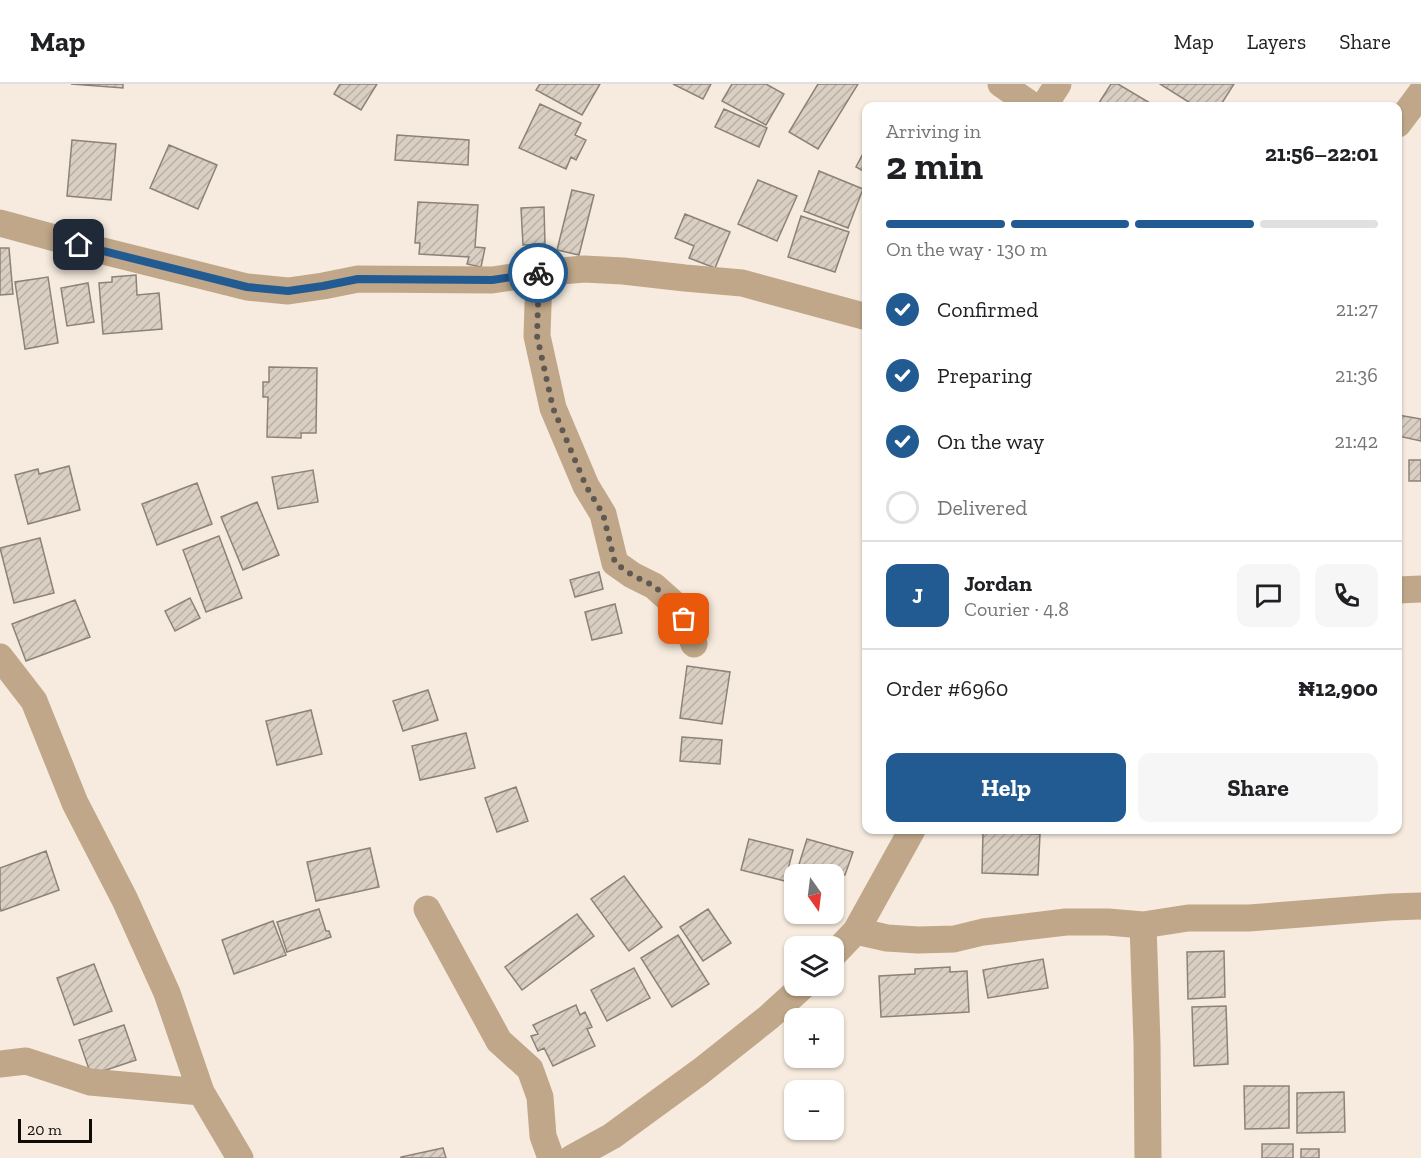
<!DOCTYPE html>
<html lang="en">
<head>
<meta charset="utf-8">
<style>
  body { margin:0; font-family:"Zilla Slab",serif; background:#f6f6f6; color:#202124; height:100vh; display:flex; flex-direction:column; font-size:22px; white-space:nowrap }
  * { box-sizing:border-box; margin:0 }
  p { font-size:20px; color:#757577 }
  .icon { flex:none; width:33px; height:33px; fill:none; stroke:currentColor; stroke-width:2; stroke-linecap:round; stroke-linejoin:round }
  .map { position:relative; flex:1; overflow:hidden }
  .panel { position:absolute; left:862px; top:18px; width:540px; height:732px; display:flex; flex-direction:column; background:#fff; border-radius:12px; box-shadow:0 2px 4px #0004 }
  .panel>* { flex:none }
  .needle { width:39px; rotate:166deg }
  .fabs { position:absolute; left:784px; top:780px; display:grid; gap:12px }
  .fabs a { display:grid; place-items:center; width:60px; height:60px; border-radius:12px; background:#fff; box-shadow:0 2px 4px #0004; font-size:30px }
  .scale { position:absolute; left:18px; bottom:15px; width:74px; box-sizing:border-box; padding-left:6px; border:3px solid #0f0b07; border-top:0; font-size:16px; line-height:21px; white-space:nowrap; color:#0f0b07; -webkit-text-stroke:4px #f6ebde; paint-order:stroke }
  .pin { position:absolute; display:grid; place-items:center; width:51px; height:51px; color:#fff; margin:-26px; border-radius:12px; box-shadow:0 3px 9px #0006 }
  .courier { position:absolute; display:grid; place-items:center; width:60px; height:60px; margin:-30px; border:4px solid #225a92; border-radius:50%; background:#fff; color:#222; box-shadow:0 2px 8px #0007 }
  .overview em { font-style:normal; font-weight:700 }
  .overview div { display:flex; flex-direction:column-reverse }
  .overview { display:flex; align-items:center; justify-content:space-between; height:102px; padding:0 24px }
  h1 { font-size:39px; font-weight:700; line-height:45px }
  .bar { display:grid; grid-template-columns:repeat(4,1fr); gap:9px 6px; align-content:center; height:72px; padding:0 24px }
  .bar i { height:8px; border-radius:4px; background:#e0e0e0 }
  .bar .on { background:#225a92 }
  .bar p { grid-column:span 4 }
  .line { display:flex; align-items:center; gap:15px; padding:0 24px; border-top:2px solid #e0e0e0 }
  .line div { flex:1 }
  .round { display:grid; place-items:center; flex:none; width:63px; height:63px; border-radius:12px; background:#f6f6f6 }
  ol { padding:0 24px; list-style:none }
  li { display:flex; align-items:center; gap:18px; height:66px }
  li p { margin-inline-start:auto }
  li .icon { padding:6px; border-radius:50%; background:#225a92; color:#fff; stroke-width:4 }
  li:last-child { color:#757577 }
  li i { width:33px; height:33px; border:3px solid #e0e0e0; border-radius:50% }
  .button { display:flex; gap:12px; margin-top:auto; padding:12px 24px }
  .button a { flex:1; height:69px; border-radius:12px; background:#225a92; color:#fff; font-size:24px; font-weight:700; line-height:69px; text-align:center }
  .button a+a { background:#f6f6f6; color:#202124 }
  header { display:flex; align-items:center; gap:36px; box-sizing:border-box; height:84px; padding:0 30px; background:#fff; border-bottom:2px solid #e0e0e0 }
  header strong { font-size:28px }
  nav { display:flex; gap:33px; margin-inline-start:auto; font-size:21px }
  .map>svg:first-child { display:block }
  .building { fill:url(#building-hatch); stroke:#8c8277; stroke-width:1.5 }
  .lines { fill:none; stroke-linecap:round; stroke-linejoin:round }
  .minor { stroke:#c0a789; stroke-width:27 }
  .done { stroke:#605952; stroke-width:6; stroke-dasharray:0 10.8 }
  .route { stroke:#225a92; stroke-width:8 }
</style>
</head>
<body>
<header>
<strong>Map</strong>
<nav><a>Map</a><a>Layers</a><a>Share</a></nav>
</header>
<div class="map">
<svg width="1421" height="1074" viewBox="0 0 1421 1074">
  <defs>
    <pattern id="building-hatch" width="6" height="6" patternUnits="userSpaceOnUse" patternTransform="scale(1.5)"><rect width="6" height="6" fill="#d9cfc2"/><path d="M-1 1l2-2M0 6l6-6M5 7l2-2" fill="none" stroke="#b9b0a5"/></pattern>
  </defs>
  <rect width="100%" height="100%" fill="#f6ebde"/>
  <path class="building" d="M71,0h52v4z
    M340,0h37l-16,26 -27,-16z
    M540,0h60l-18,31 -46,-25z
    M673,0h38l-8,15z
    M732,0h34l18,10 -18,31 -44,-24z
    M818,0h40l-40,65 -29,-17z
    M1111,0h7l37,22h-58z
    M1160,0h74l-14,22h-25z
    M540,20l41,19 -6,12 11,5 -10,20 -5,-3 -5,12 -47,-21z
    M724,25l43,19 -8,19 -44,-20z
    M397,51l72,5 -1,25 -73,-5z
    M72,56l44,4 -5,56 -44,-4z
    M169,61l48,20 -19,44 -48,-21z
    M867,62v27l-11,-6z
    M819,87l44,18 -15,39 -44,-17z
    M758,96l39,16 -20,45 -39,-17z
    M572,106l22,5 -15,60 -22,-5z
    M418,118l60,3 -3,42 10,1 -4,19 -14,-3 2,-7 -50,-3 1,-11h-5z
    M544,123l1,37 -22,1 -2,-37z
    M685,130l45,18 -15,36 -26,-10 5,-12 -19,-8z
    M801,132l48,16 -14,40 -47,-15z
    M0,164h9l4,46 -13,1z
    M136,191l1,20 22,-2 3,36 -59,5 -4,-51 13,-1v-5z
    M48,193l10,66 -33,6 -10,-67z
    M88,199l6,39 -27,4 -6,-38z
    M269,283l48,1 -1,65h-15v5l-34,-1 1,-40h-5v-15h6z
    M1398,331l23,4v22l-23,-5z
    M1409,376h12v21h-12z
    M69,382l11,44 -52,14 -13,-49 23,-6 1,5z
    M313,386l5,32 -40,7 -6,-32z
    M197,399l15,41 -55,21 -15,-41z
    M257,418l22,53 -36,15 -22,-53z
    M219,452l23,62 -36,14 -23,-62z
    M40,454l14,55 -40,10 -14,-55z
    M599,488l4,17 -28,8 -5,-17z
    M190,514l10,20 -25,13 -10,-20z
    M75,516l15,37 -64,24 -14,-37z
    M615,520l7,29 -30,7 -7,-28z
    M687,582l43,6 -8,52 -42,-6z
    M428,606l10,30 -35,11 -10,-30z
    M311,626l11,44 -45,11 -11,-44z
    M466,649l9,35 -55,12 -8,-34z
    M682,653l40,3 -2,24 -40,-3z
    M516,703l12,34 -31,11 -12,-34z
    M983,748l57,2 -2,41 -56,-2z
    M749,755l44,11 -8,31 -44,-11z
    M807,755l46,13 -8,23 -6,-1 -5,18v-18h-38z
    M370,764l9,39 -63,14 -9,-39z
    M46,767l13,39 -58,21 -1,-4v-39z
    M624,792l38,51 -33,24 -38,-52z
    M319,825l7,22h3l2,6 -44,15 -10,-30z
    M708,825l23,34 -28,18 -23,-34z
    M577,830l17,22 -72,54 -17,-23z
    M273,837l13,34 -52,19 -12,-34z
    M678,851l31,49 -37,23 -31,-49z
    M1224,867l1,46 -37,2 -1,-47z
    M1043,875l5,29 -60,10 -5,-28z
    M94,880l18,47 -38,14 -17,-47z
    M950,883v5l17,-1 2,41 -88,5 -2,-41 36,-2v-5z
    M634,884l16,30 -43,23 -16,-31z
    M576,921l4,10 5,-3 7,15 -5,2 8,17 -42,20 -9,-18 -6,3 -7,-15 7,-2 -5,-9z
    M1226,922l2,58 -34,2 -2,-59z
    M124,941l12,35 -45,15 -12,-35z
    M1244,1002h45v42l-44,1z
    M1344,1008l1,40 -48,1v-40z
    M1262,1060h31v14h-31z
    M443,1064l3,10h-45v-1z
    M1301,1065h18v9h-18z"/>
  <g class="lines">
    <path class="minor" d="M1001,0l32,22
      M1044,22l14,-22
      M1398,40l23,-31
      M0,139l99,27 148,37 41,4 35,-5 35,-7 134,1 47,-7 45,-4 39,2 62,7 57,5 125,34
      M539,189l-2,63 16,72 33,78 17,28 12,49 17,12 22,11 19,17 11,16 10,25
      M1398,506l23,-1
      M0,573l34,44 41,102 50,97 42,93 34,99 39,66
      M427,825l72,132 31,28 10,28 3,39 8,22
      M1143,841l4,118 1,115
      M856,847l31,7 31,2 36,-1 29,-7 83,-10h42l35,3 45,-7h61l141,-11 31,-1
      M834,870l22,-23 56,-101
      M0,980l26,-3 64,21 111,10
      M572,1074l40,-22 89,-65 68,-54 34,-31"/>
  </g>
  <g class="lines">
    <path class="done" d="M538,189h1l-2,63 16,72 33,78 17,28 12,49 17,12 22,11 19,17 11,16"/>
    <path class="route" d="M79,161l168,42 41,4 35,-5 35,-7 134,1 46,-7"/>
  </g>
</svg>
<div class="fabs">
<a><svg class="needle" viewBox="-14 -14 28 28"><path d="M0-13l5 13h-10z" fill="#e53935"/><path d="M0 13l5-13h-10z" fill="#757577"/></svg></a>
<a><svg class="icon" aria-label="layers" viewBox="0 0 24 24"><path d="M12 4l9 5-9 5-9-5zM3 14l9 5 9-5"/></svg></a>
<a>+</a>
<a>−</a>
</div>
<div class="scale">20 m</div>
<div class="pin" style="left:684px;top:535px;background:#ea580c"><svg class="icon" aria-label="bag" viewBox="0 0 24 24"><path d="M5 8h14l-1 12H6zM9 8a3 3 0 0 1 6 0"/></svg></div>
<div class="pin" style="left:79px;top:161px;background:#1f2937"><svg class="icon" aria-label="home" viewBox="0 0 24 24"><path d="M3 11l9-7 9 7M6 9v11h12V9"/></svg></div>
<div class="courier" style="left:538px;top:189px"><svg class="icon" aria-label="bike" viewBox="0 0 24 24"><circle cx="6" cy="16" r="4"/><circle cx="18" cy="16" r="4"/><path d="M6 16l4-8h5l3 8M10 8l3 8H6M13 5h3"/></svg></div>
<section class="panel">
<div class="overview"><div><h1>2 min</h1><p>Arriving in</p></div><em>21:56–22:01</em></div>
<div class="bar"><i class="on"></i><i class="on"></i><i class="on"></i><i></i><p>On the way · 130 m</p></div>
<ol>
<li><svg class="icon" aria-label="check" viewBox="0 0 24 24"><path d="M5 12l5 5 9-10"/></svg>Confirmed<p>21:27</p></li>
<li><svg class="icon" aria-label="check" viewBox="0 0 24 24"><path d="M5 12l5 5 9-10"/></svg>Preparing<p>21:36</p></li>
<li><svg class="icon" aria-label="check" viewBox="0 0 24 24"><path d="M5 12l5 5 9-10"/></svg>On the way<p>21:42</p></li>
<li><i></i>Delivered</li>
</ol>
<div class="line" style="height:108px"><b class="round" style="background:#225a92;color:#fff">J</b><div><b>Jordan</b><p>Courier · 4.8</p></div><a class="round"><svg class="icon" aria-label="chat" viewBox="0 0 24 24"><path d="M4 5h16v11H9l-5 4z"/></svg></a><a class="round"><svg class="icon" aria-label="phone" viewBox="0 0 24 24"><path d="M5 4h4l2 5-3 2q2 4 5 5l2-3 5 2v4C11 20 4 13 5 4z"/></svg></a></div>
<div class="line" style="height:78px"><div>Order #6960</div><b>₦12,900</b></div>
<div class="button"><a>Help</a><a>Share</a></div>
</section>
</div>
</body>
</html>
